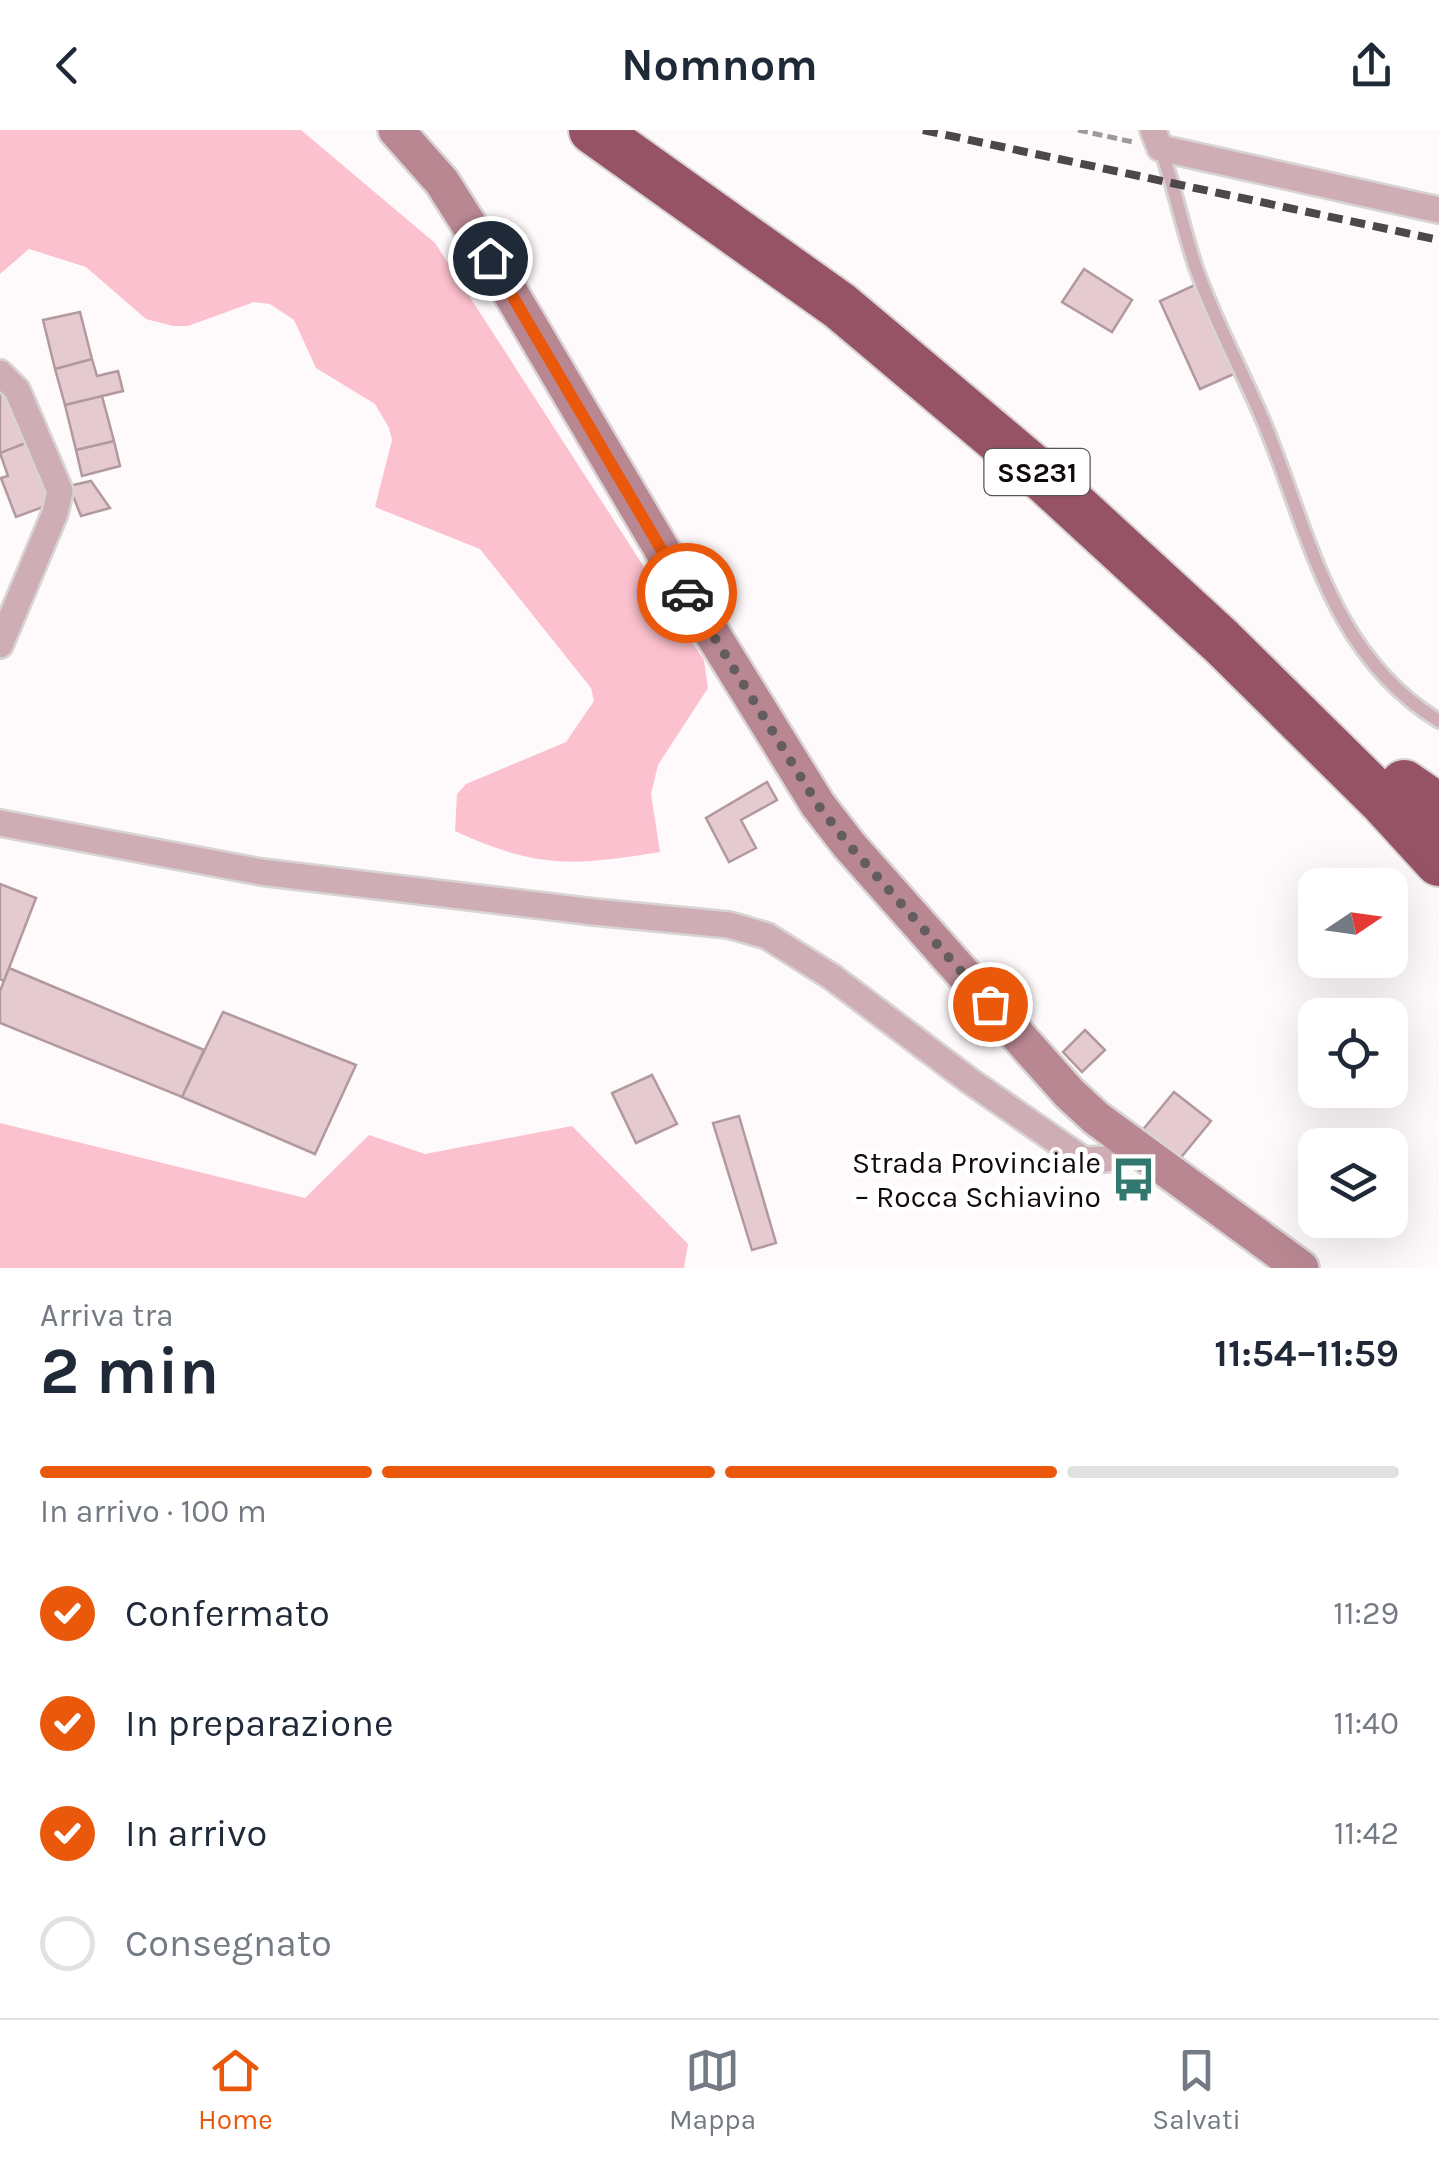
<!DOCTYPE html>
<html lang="it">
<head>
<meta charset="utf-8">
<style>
  body { margin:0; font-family:Karla,sans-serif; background:#f6f6f7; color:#1f2937; height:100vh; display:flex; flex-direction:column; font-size:38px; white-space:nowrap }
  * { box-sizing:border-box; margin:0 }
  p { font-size:32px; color:#747a83 }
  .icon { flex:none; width:55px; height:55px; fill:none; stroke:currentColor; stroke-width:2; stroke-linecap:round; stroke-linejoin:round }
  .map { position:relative; height:1138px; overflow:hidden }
  .side { display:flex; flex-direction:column; background:#fff; flex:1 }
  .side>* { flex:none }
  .needle { width:65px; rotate:77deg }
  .buttons { position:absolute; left:1298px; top:738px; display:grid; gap:20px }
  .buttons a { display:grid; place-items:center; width:110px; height:110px; border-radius:20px; background:#fff; box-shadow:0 10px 40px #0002; font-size:50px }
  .pin { position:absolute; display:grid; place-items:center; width:85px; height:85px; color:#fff; margin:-42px; border:5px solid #fff; border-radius:50%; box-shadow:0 2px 10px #0007 }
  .courier { position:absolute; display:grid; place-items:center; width:100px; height:100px; margin:-50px; border:8px solid #ea580c; border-radius:50%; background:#fff; color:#222; box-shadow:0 2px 12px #0007 }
  .head em { font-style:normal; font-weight:700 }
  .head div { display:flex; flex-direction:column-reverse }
  .head { display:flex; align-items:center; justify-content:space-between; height:170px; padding:0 40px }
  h1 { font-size:65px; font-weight:700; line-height:75px }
  .bar { display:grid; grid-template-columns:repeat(4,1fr); gap:15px 10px; align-content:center; height:120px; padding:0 40px }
  .bar i { height:12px; border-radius:8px; background:#e0e1e3 }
  .bar .active { background:#ea580c }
  .bar p { grid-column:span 4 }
  ol { padding:0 40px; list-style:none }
  li { display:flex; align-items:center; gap:30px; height:110px }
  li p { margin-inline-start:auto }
  li .icon { padding:10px; border-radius:50%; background:#ea580c; color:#fff; stroke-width:4 }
  li:last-child { color:#747a83 }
  li i { width:55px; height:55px; border:5px solid #e0e1e3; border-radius:50% }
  header { display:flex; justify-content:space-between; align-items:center; height:130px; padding:0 40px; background:#fff; font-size:45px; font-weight:700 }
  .tab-bar { display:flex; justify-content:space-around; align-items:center; height:140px; border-top:2px solid #e0e1e3; background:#fff; font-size:28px; color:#747a83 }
  .tab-bar a { display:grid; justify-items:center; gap:5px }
  .tab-bar .active { color:#ea580c }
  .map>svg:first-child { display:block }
  .green { fill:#fcc1ce }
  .building { fill:#e5cad0; stroke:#b2999e; stroke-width:2.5 }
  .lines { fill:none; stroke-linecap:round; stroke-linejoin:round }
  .lane-casing { stroke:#d8d3d4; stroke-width:18 }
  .street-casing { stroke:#d8d3d4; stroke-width:30 }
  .secondary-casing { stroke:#d8d3d4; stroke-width:40 }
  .highway-casing { stroke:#d8d3d4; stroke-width:52 }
  .path { stroke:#9e9899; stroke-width:5; stroke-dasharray:10 5; stroke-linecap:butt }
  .lane { stroke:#cfadb4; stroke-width:12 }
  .street { stroke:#cfadb4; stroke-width:25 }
  .secondary { stroke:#b88792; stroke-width:35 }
  .highway { stroke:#965365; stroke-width:48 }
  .rail { stroke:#4e4749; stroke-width:8; stroke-dasharray:15 8; stroke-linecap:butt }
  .done { stroke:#645d5f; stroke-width:10; stroke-dasharray:0 18 }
  .route { stroke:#ea580c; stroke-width:12 }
  .labels { text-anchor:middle; stroke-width:10; stroke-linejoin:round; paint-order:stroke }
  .shield { fill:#fff; stroke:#585354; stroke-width:2.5 }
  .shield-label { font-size:28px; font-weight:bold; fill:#11090b }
  .poi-label { font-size:30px; fill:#11090b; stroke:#fff; text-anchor:end }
</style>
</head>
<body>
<header><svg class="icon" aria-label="back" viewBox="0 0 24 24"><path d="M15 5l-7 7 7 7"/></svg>Nomnom<svg class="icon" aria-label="share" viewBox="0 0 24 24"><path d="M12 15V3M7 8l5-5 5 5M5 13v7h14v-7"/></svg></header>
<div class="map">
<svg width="1439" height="1138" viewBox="0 0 1439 1138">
  <rect width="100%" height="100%" fill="#fef9fa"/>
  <path class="green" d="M0,0h301l134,113 269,417 4,28 -50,77 -7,29 9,58c-88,14 -122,17 -205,-21l2,-37 9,-10 100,-42 28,-41 -3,-13 -111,-139 -105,-42 17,-67 -3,-12 -14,-24 -59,-36 -22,-48 -24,-16 -16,-2 -66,24h-15l-27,-7 -60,-52 -57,-18 -29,25z
    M0,993l305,75 64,-63 56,19 147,-28 116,118 -4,24h-684z"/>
  <path class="building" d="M1084,139l48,31 -20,32 -50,-30z
    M1197,154l39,89 -36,16 -40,-88z
    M80,182l12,47 -37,10 -12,-49z
    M92,229l5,17 21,-5 5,20 -58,14 -10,-36z
    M2,256l26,56 -28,11v-66z
    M102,266l12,45 -38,9 -11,-45z
    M114,311l6,25 -38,10 -6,-26z
    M28,312l23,62 -35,13 -15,-39 7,-2 -8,-23z
    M91,351l19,27 -29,8 -12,-30z
    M767,652l10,18 -36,20 15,28 -27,14 -23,-44z
    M0,754l36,14 -32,83 -4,-2z
    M9,838l195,82 -22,47 -182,-74v-32z
    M223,882l133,53 -41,89 -133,-57z
    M1085,900l20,20 -23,22 -19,-20z
    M652,945l25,49 -41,19 -24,-50z
    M1174,962l37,29 -33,40 -37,-29z
    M739,986l37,127 -24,7 -39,-127z"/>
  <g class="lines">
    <defs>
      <path id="lane" d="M1160,18c15,39 22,78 35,117 19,55 48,107 70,160 45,110 65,229 174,296"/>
      <path id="street" d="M1153,0l7,18 279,62
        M0,243l17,17 43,101 -5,22 -55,132
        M0,693l261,49 333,40 135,13 38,11 65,41 138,104 114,79 23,-1 25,-15"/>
      <path id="secondary" d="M396,0l46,52 48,76 204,346 124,201 31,40 220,248 27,25 205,150"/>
      <path id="highway" d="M593,0l247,176 196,165 185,170 163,161 55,60
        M1404,654l35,24"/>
    </defs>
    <use href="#lane" class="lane-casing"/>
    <use href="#street" class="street-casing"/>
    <use href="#secondary" class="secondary-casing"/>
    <use href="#highway" class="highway-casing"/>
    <path class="path" d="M1078,0l55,12"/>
    <use href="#lane" class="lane"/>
    <use href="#street" class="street"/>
    <use href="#secondary" class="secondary"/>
    <use href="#highway" class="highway"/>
    <path class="rail" d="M923,0l516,110"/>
  </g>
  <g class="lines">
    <path class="done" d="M687,463l131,212 31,40 141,159"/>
    <path class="route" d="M490,128l197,335"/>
  </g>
  <defs>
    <symbol id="bus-bare" viewBox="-9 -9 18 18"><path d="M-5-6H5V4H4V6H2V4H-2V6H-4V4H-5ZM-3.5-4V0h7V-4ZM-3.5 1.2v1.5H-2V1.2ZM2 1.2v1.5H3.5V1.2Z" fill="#32786f" stroke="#fff" stroke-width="2.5" paint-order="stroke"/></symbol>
  </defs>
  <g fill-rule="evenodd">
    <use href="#bus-bare" x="1102" y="1018" width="63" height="63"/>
  </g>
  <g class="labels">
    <rect class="shield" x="984.5" y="319" width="105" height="46" rx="8"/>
    <g class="shield-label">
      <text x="1037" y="352">SS231</text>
    </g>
    <g class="poi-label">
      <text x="1101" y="1043">Strada Provinciale<tspan x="1101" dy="34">– Rocca Schiavino</tspan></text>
    </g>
  </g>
</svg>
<div class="buttons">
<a><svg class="needle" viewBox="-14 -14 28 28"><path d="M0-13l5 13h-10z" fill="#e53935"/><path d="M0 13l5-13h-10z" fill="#747a83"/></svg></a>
<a><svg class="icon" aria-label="locate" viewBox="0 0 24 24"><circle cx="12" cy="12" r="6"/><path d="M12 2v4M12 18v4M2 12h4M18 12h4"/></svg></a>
<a><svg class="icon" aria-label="layers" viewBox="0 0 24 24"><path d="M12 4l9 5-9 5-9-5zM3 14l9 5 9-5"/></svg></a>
</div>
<div class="pin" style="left:990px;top:874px;background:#ea580c"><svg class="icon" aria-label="bag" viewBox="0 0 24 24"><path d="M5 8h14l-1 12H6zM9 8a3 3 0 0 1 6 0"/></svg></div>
<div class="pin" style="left:490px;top:128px;background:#1f2937"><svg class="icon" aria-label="home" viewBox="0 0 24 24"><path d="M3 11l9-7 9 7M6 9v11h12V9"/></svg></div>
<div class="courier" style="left:687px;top:463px"><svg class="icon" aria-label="car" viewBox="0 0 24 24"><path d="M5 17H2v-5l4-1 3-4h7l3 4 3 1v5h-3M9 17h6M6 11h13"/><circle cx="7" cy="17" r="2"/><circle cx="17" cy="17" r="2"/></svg></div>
</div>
<section class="side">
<div class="head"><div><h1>2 min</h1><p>Arriva tra</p></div><em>11:54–11:59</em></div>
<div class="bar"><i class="active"></i><i class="active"></i><i class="active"></i><i></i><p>In arrivo · 100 m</p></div>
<ol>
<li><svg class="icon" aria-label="check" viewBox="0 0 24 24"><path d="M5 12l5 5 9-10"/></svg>Confermato<p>11:29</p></li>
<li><svg class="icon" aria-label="check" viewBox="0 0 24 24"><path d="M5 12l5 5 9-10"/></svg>In preparazione<p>11:40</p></li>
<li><svg class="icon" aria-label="check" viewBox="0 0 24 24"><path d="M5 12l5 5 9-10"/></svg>In arrivo<p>11:42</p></li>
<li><i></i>Consegnato</li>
</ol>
</section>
<nav class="tab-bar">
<a class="active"><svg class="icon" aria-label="home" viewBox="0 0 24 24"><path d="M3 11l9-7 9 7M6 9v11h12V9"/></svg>Home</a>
<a><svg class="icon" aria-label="map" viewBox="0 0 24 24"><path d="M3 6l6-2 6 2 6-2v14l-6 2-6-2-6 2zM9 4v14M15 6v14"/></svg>Mappa</a>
<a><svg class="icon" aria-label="saved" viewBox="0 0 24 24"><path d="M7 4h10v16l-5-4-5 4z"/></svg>Salvati</a>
</nav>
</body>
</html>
